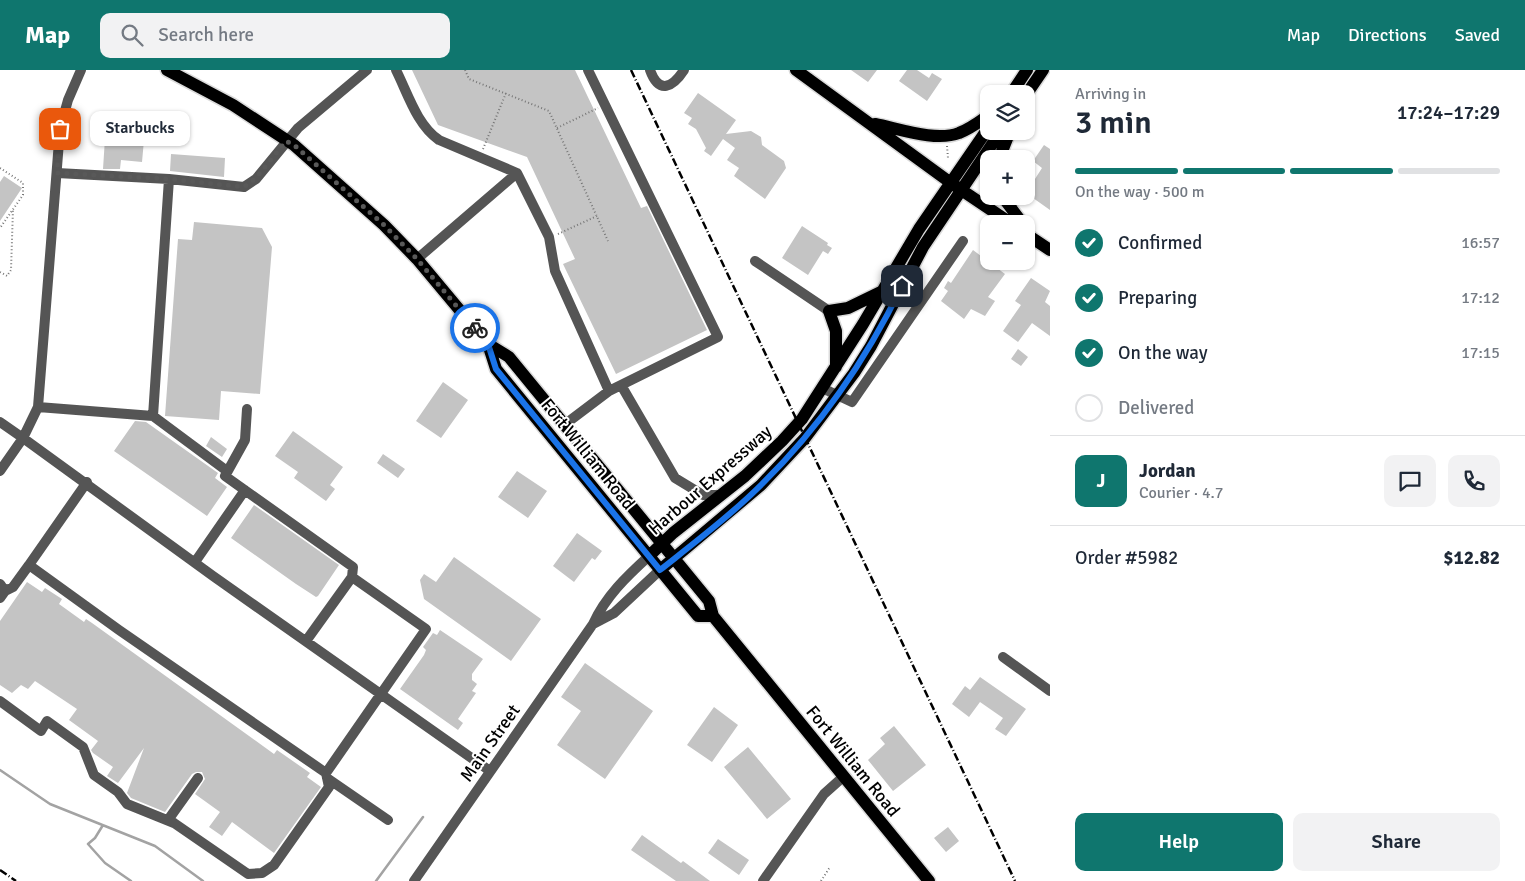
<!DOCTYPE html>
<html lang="en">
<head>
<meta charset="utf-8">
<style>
  body { margin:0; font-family:Signika,sans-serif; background:#f2f2f3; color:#1f2937; height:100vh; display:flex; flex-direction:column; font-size:19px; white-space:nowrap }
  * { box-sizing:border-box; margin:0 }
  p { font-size:16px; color:#747a83 }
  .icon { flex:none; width:28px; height:28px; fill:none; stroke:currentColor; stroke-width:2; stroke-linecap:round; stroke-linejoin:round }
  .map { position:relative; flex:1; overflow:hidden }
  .drawer { display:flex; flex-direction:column; background:#fff; width:475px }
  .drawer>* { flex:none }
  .tools { position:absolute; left:980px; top:15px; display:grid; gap:10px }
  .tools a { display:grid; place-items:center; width:55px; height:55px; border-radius:10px; background:#fff; box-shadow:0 1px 4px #0004; font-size:25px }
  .pin { position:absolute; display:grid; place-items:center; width:42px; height:42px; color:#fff; margin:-21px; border-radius:10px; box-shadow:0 2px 8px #0006 }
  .courier { position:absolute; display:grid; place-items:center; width:50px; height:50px; margin:-25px; border:4px solid #1a73e8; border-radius:50%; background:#fff; color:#222; box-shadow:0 1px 6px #0007 }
  .bubble { position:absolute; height:35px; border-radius:10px; background:#fff; box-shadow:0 1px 4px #0004; font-size:16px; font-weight:600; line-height:35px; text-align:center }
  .headline em { font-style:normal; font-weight:600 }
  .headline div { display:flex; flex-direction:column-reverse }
  .headline { display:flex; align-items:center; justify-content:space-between; height:85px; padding:0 25px }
  h1 { font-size:32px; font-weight:600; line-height:38px }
  .bar { display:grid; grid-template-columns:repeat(4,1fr); gap:8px 5px; align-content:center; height:60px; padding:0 25px }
  .bar i { height:6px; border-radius:4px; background:#e0e1e3 }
  .bar .active { background:#0f766e }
  .bar p { grid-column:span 4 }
  .line { display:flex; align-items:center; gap:12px; padding:0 25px; border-top:1px solid #e0e1e3 }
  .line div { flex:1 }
  .round { display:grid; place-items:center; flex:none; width:52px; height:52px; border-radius:10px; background:#f2f2f3 }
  ol { padding:0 25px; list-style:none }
  li { display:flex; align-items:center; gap:15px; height:55px }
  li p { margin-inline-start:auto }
  li .icon { padding:5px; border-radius:50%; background:#0f766e; color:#fff; stroke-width:4 }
  li:last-child { color:#747a83 }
  li i { width:28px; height:28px; border:2px solid #e0e1e3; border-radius:50% }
  .primary-button { display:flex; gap:10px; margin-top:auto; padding:10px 25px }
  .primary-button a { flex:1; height:58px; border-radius:10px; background:#0f766e; color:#fff; font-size:20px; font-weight:600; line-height:58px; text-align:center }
  .primary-button a+a { background:#f2f2f3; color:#1f2937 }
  header { display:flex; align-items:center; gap:30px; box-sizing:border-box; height:70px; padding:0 25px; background:#0f766e; color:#fff }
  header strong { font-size:24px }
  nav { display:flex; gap:28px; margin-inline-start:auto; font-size:18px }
  .search { width:350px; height:45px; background:#f2f2f3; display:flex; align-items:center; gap:12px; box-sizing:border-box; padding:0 18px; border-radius:10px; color:#747a83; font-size:19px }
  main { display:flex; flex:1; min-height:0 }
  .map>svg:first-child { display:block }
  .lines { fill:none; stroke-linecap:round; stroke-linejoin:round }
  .stream { stroke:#a3a3a3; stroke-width:2.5 }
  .building { fill:#c4c4c4 }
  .major-casing { stroke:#dbdbdb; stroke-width:15 }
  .path { stroke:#777; stroke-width:2; stroke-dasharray:1 2.5; stroke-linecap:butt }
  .minor { stroke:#555; stroke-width:10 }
  .major { stroke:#000; stroke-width:12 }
  .rail { stroke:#000; stroke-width:2.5; stroke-dasharray:8 2.5 1 2.5; stroke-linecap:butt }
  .done { stroke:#595959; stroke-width:5; stroke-dasharray:0 9 }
  .route { stroke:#1a73e8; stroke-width:6 }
  .labels { text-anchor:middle; stroke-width:4; stroke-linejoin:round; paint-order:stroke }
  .street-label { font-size:18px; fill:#000; stroke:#fff }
</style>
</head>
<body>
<header>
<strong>Map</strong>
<div class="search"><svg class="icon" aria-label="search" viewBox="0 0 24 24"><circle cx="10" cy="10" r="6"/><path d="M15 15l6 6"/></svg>Search here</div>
<nav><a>Map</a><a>Directions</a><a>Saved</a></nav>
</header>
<main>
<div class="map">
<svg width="1050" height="811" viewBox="0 0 1050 811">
  <rect width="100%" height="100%" fill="#fff"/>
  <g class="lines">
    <path class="stream" d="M0,700l50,34 105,42 48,35
      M103,755l-8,13 -7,6 17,19 26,18
      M376,811l47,-64"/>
  </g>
  <path class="building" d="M412,0h163l66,138 6,-2 60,124 -91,44 -53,-110 12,-5 -48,-102 -89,-32z
    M851,0h26l-9,12z
    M907,0h10l12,8 3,-5 10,6 -15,22 -28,-20z
    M698,23l38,27 -10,14 25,-3 10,6 1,8 22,16 2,7 -21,31 -31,-23 5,-8 -12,-8 8,-12 -12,-9 -12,17 -7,-5 2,-3 -10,-19 -8,-5 4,-6 -8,-5z
    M106,53l17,2v13l21,2 -2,22 -21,-2 -1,9h-17z
    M1044,75l6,4v61l-24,-17 16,-25 -9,-7z
    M171,84l54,4 -1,19 -54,-6z
    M4,106l18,12 -22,33v-39z
    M194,152l68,6 10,19 -12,147 -39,-3 -2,29 -54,-4 13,-177 14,1z
    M802,156l26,17 -1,2 5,3 -4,6 -5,-3 -15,24 -26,-17z
    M973,180l32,24 -17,23 7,4 -10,15 -14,-7 -7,10 -23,-18 7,-10 -4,-3 4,-7 3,2z
    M1031,208l19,13 -5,11 5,4v30l-18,-13 -14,19 -15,-11 18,-26 -6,-4z
    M1018,279l10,8 -7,9 -10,-7z
    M443,312l25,18 -27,38 -25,-17z
    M135,351l11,1 72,51 -3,5 12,9 -20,29 -93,-65z
    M293,361l50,36 -13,18 5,4 -9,12 -32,-23 4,-6 -23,-16z
    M211,367l16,12 -5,8 -16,-11z
    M383,384l22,15 -7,9 -21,-15z
    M517,401l30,20 -19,27 -30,-21z
    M254,435l85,60 -21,31 -2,1 -20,-13 -65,-46z
    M577,463l25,18 -7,9 -3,-2 -18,24 -21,-16z
    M454,487l87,62 -30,42 -87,-62 -4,-19 4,-6 12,8z
    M27,512l15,10 3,-4 17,11 -3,5 25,18 2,-3 6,4 182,131 3,-4 33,23 -3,4 14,10 -47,66 -42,-31 -10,14 -13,-9 11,-15 -25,-18 10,-15 -3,-7h-6l-4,2 -27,38 -34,-14 -4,-5 17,-45 -26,35 -11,-7 6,-9 -20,-14 -2,-3 7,-9 -29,-21 8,-11 -42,-28 -7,8 -7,-4 -9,8 -12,-8v-64z
    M440,560l43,29 -11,15v6l5,4 -5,7 4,2 -18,26 5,4 -5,7 -58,-41 24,-34 2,-5 -3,-3 10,-14 4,2z
    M585,593l68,48 -48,68 -48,-34 24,-34 -20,-14z
    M980,607l46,32 -20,27 -11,-7 8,-11 -23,-16 -11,15 -17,-13 13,-18 5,4z
    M714,637l24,18 -26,37 -25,-17z
    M894,656l32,39 -33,26 -25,-31 17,-16 -5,-6z
    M748,677l43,52 -24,20 -43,-52z
    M948,757l11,14 -13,11 -12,-14z
    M642,765l39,28 2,-2 27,20h-34l-45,-31z
    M718,769l31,21 -10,15 -31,-22z"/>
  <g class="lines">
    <defs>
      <path id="major" d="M167,0l66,35 61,40 90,80 33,34 71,85 21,13 200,244 4,15 216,265
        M796,0l155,113 61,41
        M1011,24l16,-24
        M1026,25l17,-25
        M875,54c25,5 61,18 84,9 11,-4 20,-11 30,-18
        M999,89l11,-28
        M1002,126l21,28
        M1026,164l24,16
        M488,274l8,25 202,247h15
        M836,297v-36l-7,-20 19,-3 35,-17
        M649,486l24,-23 72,-57 37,-35 20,-22 61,-95 56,-95 70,-102
        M660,500l101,-85 44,-47 49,-65 17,-27 52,-99 78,-116"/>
    </defs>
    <use href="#major" class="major-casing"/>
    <path class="path" d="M465,0l4,9 80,32 59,130
      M557,58l41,-20
      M947,76l1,12
      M483,79l23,-56
      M0,98l23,15v12l-23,33
      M558,164l39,-18
      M0,202l7,4 4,-6 2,-61
      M821,811l9,-14"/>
    <path class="minor" d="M81,0l-13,30 -8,29 -22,278 -15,31 190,138 277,195
      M396,0c12,24 21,55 43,70l78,33 32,64 6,34 54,120
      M650,0c9,25 23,17 34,0
      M57,103l112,6 75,8 12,-8 42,-51 69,-58
      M417,189l100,-86
      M755,191l74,50
      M621,315l54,93 28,17h17
      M822,318l30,14 111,-161
      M38,337l115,9 16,-237
      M247,339l-2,31 -20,36 128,91 -1,10 -46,64
      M153,346l74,55
      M0,352l23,16 -23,33
      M564,355l45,-34 109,-54 -130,-267
      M87,412l-58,83 90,65 207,143 100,-144 -74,-52
      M195,492l50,-72
      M0,514l5,7 -5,7
      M5,521l8,-4 16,-22
      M593,554l21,-11 46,-43
      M1003,587l47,34
      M0,631l41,30 6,-10 36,26 11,28 24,17 9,12 47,19 74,51 14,-1 12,-8 55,-78 -3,-14
      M327,708l61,42
      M168,750l30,-42
      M414,811l179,-257c13,-28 33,-47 56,-68
      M763,811l61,-87 19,-17"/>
    <use href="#major" class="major"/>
    <path class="rail" d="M631,0l384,811
      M0,800l16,11"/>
  </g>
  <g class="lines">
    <path class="done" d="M60,59l-3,44 112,6 75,8 12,-9 30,-37 8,4 90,80 33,34 58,69"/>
    <path class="route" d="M475,258l13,16 8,25 164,201c34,-27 71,-55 102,-86 59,-58 104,-124 140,-198"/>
  </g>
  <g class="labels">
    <g class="street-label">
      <text transform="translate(588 384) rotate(51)" y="6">Fort William Road</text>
      <text transform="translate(710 410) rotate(-41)" y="6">Harbour Expressway</text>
      <text transform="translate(490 673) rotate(-55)" y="6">Main Street</text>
      <text transform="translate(853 691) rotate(51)" y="6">Fort William Road</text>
    </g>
  </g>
</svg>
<div class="tools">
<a><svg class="icon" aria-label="layers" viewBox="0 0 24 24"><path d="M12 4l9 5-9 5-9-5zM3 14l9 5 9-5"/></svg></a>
<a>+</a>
<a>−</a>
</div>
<div class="pin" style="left:60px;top:59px;background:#ea580c"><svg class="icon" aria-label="bag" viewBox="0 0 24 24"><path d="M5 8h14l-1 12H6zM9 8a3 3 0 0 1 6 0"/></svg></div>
<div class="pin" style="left:902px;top:216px;background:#1f2937"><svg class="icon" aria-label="home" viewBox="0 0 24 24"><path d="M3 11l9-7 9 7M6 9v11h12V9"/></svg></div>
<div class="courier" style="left:475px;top:258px"><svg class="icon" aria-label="bike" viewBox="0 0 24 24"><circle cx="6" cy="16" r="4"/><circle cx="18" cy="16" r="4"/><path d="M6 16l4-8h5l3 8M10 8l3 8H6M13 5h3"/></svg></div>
<div class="bubble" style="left:90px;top:41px;width:100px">Starbucks</div>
</div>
<section class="drawer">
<div class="headline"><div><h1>3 min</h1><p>Arriving in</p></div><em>17:24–17:29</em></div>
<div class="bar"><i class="active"></i><i class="active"></i><i class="active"></i><i></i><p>On the way · 500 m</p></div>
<ol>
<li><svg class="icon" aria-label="check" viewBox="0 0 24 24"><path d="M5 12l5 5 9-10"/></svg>Confirmed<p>16:57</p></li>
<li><svg class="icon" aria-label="check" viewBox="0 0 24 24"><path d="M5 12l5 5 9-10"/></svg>Preparing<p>17:12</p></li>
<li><svg class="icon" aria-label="check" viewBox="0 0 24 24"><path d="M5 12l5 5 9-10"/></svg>On the way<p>17:15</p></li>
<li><i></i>Delivered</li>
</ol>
<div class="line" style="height:90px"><b class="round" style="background:#0f766e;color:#fff">J</b><div><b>Jordan</b><p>Courier · 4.7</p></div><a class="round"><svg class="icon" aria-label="chat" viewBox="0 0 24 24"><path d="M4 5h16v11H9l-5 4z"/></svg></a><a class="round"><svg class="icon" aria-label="phone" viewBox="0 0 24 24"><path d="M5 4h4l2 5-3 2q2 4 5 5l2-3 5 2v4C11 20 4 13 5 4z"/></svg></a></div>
<div class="line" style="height:65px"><div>Order #5982</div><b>$12.82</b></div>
<div class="primary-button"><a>Help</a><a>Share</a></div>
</section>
</main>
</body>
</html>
